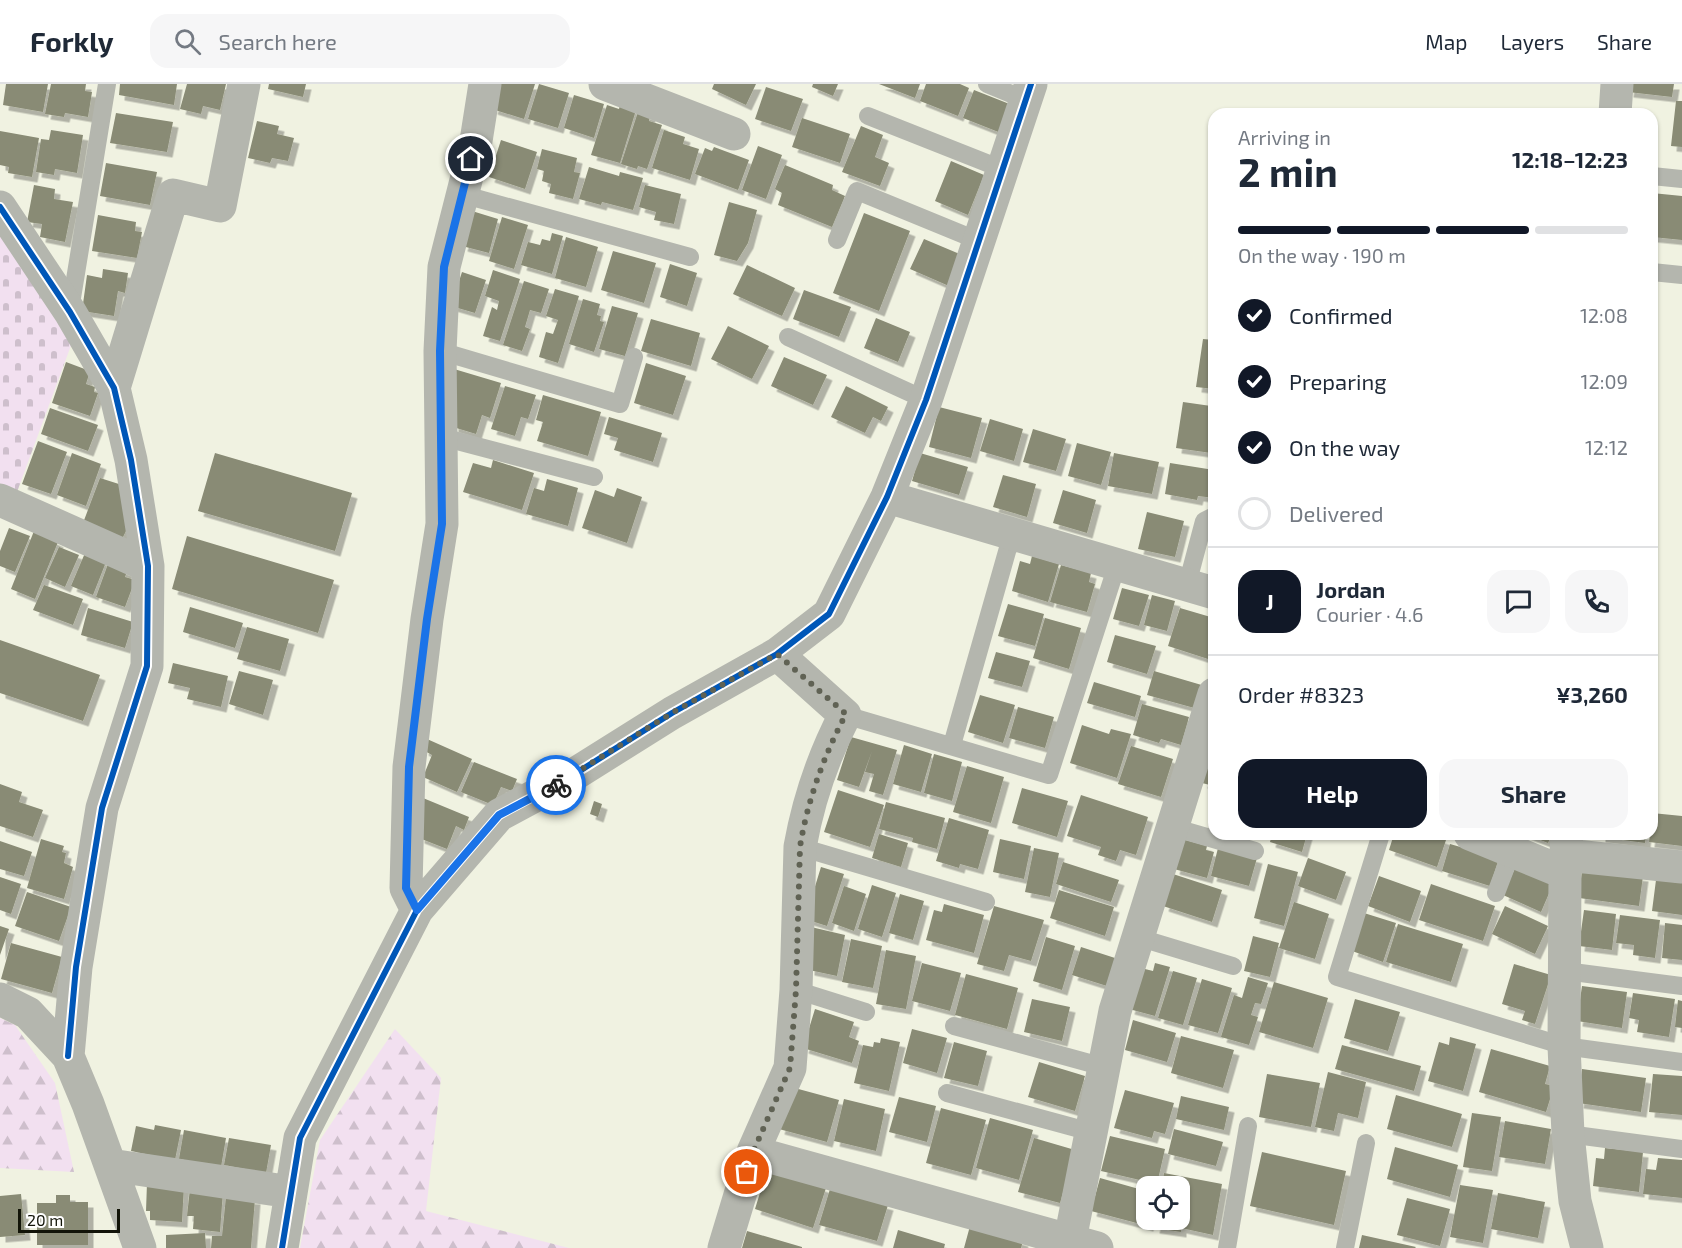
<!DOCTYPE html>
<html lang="en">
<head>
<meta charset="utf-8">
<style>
  body { margin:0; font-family:"Exo 2",sans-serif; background:#f6f6f7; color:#1f2937; height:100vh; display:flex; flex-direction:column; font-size:22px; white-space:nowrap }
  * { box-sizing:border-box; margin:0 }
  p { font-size:20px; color:#747a83 }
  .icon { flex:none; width:33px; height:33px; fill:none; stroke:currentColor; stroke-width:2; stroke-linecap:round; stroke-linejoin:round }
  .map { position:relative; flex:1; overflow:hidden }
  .drawer { position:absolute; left:1208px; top:24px; width:450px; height:732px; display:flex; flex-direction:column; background:#fff; border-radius:18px; box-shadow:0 2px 4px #0004 }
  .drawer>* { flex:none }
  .fabs { position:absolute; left:1136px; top:1092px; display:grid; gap:12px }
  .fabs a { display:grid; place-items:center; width:54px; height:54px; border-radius:12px; background:#fff; box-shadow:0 2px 4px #0004; font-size:30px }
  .scale { position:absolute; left:18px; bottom:15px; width:102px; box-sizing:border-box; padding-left:6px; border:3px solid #121408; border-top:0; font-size:16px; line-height:21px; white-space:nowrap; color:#121408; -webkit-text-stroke:4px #fff; paint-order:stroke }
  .pin { position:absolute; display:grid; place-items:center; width:51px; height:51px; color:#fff; margin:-26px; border:3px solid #fff; border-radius:50%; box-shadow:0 2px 6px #0007 }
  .courier { position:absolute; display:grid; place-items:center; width:60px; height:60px; margin:-30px; border:4px solid #1a73e8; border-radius:50%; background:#fff; color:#222; box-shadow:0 2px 8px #0007 }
  .headline em { font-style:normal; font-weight:700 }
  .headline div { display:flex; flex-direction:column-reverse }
  .headline { display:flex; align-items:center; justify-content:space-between; height:102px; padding:0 30px }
  h1 { font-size:39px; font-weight:700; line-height:45px }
  .bar { display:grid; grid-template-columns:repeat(4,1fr); gap:9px 6px; align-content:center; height:72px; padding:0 30px }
  .bar i { height:8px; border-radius:4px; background:#e0e1e3 }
  .bar .selected { background:#111827 }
  .bar p { grid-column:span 4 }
  .line { display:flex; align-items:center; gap:15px; padding:0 30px; border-top:2px solid #e0e1e3 }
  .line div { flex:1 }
  .round { display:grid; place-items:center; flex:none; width:63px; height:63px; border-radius:18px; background:#f6f6f7 }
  ol { padding:0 30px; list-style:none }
  li { display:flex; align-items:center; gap:18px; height:66px }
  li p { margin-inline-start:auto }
  li .icon { padding:6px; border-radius:50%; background:#111827; color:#fff; stroke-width:4 }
  li:last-child { color:#747a83 }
  li i { width:33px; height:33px; border:3px solid #e0e1e3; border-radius:50% }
  .cta { display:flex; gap:12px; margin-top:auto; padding:12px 30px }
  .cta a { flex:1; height:69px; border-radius:18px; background:#111827; color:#fff; font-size:24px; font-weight:700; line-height:69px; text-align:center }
  .cta a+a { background:#f6f6f7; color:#1f2937 }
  header { display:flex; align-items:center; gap:36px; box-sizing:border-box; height:84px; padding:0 30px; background:#fff; border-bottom:2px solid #e0e1e3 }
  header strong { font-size:28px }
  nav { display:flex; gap:33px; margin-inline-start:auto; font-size:21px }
  .search { width:420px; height:54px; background:#f6f6f7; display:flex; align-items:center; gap:15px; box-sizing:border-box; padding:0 21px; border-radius:18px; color:#747a83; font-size:22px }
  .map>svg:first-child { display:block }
  .forest { fill:url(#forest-firs) }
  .cemetery { fill:url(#cemetery-stones) }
  .building { fill:#898b75; filter:url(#shadow) }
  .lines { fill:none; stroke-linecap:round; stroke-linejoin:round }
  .service { stroke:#b4b6ae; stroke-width:18 }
  .minor { stroke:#b4b6ae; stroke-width:33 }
  .cycleway-casing { stroke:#fff; stroke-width:10 }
  .cycleway { stroke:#0057b8; stroke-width:6 }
  .done { stroke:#606254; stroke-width:6; stroke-dasharray:0 10.8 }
  .route { stroke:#1a73e8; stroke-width:8 }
</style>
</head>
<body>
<header>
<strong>Forkly</strong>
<div class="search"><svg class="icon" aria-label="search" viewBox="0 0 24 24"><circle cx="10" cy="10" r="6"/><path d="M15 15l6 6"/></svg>Search here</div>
<nav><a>Map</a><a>Layers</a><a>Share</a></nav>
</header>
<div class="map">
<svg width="1682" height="1164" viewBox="0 0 1682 1164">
  <defs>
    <pattern id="forest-firs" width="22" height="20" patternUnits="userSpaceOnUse" patternTransform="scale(1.5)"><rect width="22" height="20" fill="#f2e0f0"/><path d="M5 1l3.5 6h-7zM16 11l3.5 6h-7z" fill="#cebfcc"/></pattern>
    <pattern id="cemetery-stones" width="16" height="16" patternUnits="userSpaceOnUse" patternTransform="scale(1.5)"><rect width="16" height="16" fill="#f2e0f0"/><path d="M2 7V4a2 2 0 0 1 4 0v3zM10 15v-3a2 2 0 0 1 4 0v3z" fill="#cebfcc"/></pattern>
    <filter id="shadow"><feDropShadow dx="5.5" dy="5.5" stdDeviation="0" flood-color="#0004"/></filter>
  </defs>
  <rect width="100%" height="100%" fill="#f0f2e1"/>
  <path class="forest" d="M0,934l15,7 40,58 19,89 -74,-4z
    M395,945l46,49 -15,133 143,37h-269l20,-108z"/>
  <path class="cemetery" d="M0,145l73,111 -56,152 -17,-8z"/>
  <path class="building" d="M6,0h42l-5,28 -40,-7z
    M51,0h35l-1,7 7,1 -4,25 -23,-4 -1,4 -19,-3z
    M120,0h57l-3,21 -55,-10z
    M187,0h39l-6,26 -17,-4 -2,8 -21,-5z
    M269,0h37l-3,13 -35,-8z
    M499,0h36l-11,35 -32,-10z
    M539,0l30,9 -11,35 -30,-9z
    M714,0h42l-10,21 -34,-16z
    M813,0h25l-5,12 -21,-9z
    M879,0h41l-5,14z
    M926,0h34l9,4 -11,28 -38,-15z
    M1629,0h45l-2,13 -44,-5z
    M766,3l37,12 -12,32 -36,-12z
    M974,6l38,15 -11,28 -38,-15z
    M574,11l30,9 -10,34 -30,-10z
    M1676,17h6v46l-11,-1z
    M607,21l12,4 1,-4 16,5 -16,53 -29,-8z
    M638,28l12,3 -1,6 13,4 -15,44 -9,-3 -1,3 -16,-5z
    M116,29l57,9 -6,30 -57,-9z
    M802,34l48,16 -10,29 -48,-16z
    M257,37l22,5 -2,8 17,4 -6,23 -16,-3 -2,5 -22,-5z
    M861,42l22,9 -8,22 14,6 -9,23 -38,-14z
    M51,46l32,5 -6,38 -22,-4 -1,6 -18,-3 5,-33 8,1z
    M664,46l21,7 -2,7 16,5 -9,31 -38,-12z
    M0,47l39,7 -7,39 -24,-4 1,-6 -9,-2z
    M501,56l36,12 -12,37 -36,-12z
    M758,62l24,9 -16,44 -24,-9z
    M714,63l35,13 -11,30 -43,-16 10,-26 7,3z
    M542,65l35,9 -3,14 6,1 -7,26 -24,-6 2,-9 -9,-3 2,-10 -7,-2z
    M951,77l33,14 -16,40 -33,-14z
    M106,79l51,9 -7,33 -50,-9z
    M785,81l48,20 -1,5 13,6 -13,31 -54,-22 4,-12 -7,-4z
    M589,83l30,9 1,-4 23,6 -10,32 -31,-8 -1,3 -22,-6z
    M34,101l21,4 -1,10 19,3 -8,40 -25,-5 2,-13 -15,-2z
    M645,101l36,9 -7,30 -20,-4 2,-8 -17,-5z
    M1652,109l30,3v44l-30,-3z
    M729,118l28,8 -9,33 -11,18 -23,-6z
    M472,127l26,8 -9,34 -27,-7z
    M864,129l46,18 -31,80 -46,-18z
    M98,131l38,7 -1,9 7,1 -5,26 -45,-7z
    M502,133l26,8 -14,44 -25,-8z
    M552,149l11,3 -11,38 -31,-9 7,-23 12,3 2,-6 8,2z
    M566,153l32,10 -12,40 -31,-9z
    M924,155l38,16 -13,31 -39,-17z
    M613,167l43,12 -12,40 -43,-13z
    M670,180l27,9 -10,33 -27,-9z
    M747,181l48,23 -13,28 -49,-22z
    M103,185l25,4 -3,20 -7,-2 -4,25 -32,-5 5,-36 15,3z
    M493,186l27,9 -20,62 -17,-5 9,-29 5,3 2,-9 -14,-5z
    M462,188l24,8 -11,33 -24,-7z
    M524,197l25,8 -8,24 -11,-3 -5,17 5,2 -8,22 -19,-6z
    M555,205l24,7 -21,67 -19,-6 7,-25 7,2 5,-14 -12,-4z
    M804,206l47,17 -12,30 -46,-18z
    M583,215l17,5 -3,11 4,1 -1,5 4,1 -10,30 -25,-8z
    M612,222l26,7 -13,43 -26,-7z
    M876,234l34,14 -12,30 -34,-14z
    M651,235l49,14 -9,33 -50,-15z
    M728,242l41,20 -17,33 -41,-20z
    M1203,255l11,1v49l-18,-2z
    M784,273l43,18 -14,30 -42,-19z
    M66,278l24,9 -4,13 9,3 -1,5 4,1 -8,23 -38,-13z
    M646,279l40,13 -13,39 -39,-12z
    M454,285l47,14 -11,35 -8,-3 -6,19 -23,-7z
    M505,302l31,9 -8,24 -7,-2 -6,19 -24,-7z
    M846,302l42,21 -7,14 -8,-4 -8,16 -34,-16z
    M543,311l58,17 -13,44 -51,-15 6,-19 -7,-2z
    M1183,318l28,4 -3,20 6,1 -3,26 -35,-5z
    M939,323l43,11 -11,40 -42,-11z
    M50,324l48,17 -10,26 -47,-17z
    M609,333l53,16 -9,29 -39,-12 4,-12 -14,-4z
    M990,335l33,10 -9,32 -34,-10z
    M1033,345l33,10 -10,32 -33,-9z
    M38,357l29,11 -16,42 -29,-10z
    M1077,359l34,9 -10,33 -33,-9z
    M72,369l29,11 -15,42 -29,-11z
    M215,369l137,40 -17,58 -137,-40z
    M920,369l48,14 -9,28 -47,-14z
    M1114,369l45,9 -7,32 -44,-8z
    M493,376l41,13 -12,37 -59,-18 10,-29 18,5z
    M1170,379l44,7v28l-16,-2 -1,4 -32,-6z
    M1003,391l33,9 -9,33 -34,-10z
    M100,394l22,7 7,40 -9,18 -37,-20z
    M547,395l31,9 -10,38 -42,-12 8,-26 10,3z
    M617,404l25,9 -15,46 -45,-15 13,-38 19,7z
    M1063,406l33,10 -9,33 -34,-10z
    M1147,428l37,9 -9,36 -37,-8z
    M9,444l21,8 -15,36 -15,-6v-15z
    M34,447l24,11 -23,57 -24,-10z
    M187,452l147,44 -16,53 -146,-44z
    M59,463l20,8 -14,32 -20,-9z
    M85,469l21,9 -13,33 -22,-9z
    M1032,472l27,8 -11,38 -36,-11 8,-30 10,3z
    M108,480l19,7 -2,6 10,3 -10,27 -29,-10z
    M1061,481l30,8 -2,9 6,2 -8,28 -37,-10z
    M44,501l39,14 -10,26 -40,-15z
    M1122,504l27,7 -10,31 -26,-7z
    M1152,511l23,6 -8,30 -23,-6z
    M1008,520l36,10 -9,32 -37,-10z
    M190,523l53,16 -8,25 -52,-16z
    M88,524l45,14 -8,26 -44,-13z
    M1180,524l34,10v24l-6,17 -40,-13z
    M1045,534l36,10 -12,41 -36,-11z
    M247,543l42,12 -9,32 -43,-12z
    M1115,551l41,11 -9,28 -40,-12z
    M0,556l100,35 -17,46 -83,-28z
    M996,568l34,9 -8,26 -34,-9z
    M173,579l55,13 -7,31 -34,-8 3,-11 -22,-5z
    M239,587l34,9 -10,35 -34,-11z
    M1154,587l51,15 -7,23 -51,-14z
    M1094,598l47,14 -6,21 -48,-14z
    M980,611l35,10 -12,38 -35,-11z
    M1142,620l47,13 -8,28 -20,-6 -2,4 -26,-8z
    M1018,623l36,10 -9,31 -36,-10z
    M1082,641l27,9 2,-5 20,5 -14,44 -47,-15z
    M851,653l46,13 -14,45 -14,-4 5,-17 -9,-2 7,-21 -13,36 -22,-7z
    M427,655l45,20 -15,33 -34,-15 9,-22 -9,-5z
    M904,661l28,9 -11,38 -28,-8z
    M1131,662l42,13 -12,38 -43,-13z
    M1214,666v36l-12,-3z
    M934,670l28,8 -10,39 -28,-8z
    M474,678l43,17 -5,12 -11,-4 -8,18 -32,-13z
    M967,682l37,11 -13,46 -38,-11z
    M0,700l22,8 -3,10 24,8 -10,27 -33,-11z
    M1022,704l46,13 -11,36 -45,-14z
    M838,706l46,15 -14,42 -46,-15z
    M1081,711l67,22 -12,38 -16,-5 -4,11 -18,-6 3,-8 -34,-11z
    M423,714l46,19 -5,13 -8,-4 -9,23 -28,-11z
    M594,717l8,3 -4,13 -8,-3z
    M886,718l59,16 -8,31 -25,-7 1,-4 -34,-9z
    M1652,729l30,3v30l-33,-4 1,-8h2z
    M949,734l40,12 -11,39 -18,-5 -1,4 -23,-7z
    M879,750l29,9 -7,24 -29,-9z
    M1272,750h35l-5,18 -32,-10z
    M1394,750h33l19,6 -9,27 -48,-17z
    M1525,750h27l-4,9z
    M1600,750h46l-1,9 -45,-6z
    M41,755l23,7 -2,6 4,1 -2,10 9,4 -9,32 -37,-11z
    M1000,755l31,7 -7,33 -31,-7z
    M1182,755l25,7 -1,4 8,2 -7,26 -33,-9z
    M0,757l32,11 -8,24 -24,-7z
    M1450,760l49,14 -9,28 -48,-15z
    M1034,764l25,5 -9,44 -25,-5z
    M1218,764l39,10 -8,28 -38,-10z
    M1308,774l38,14 -10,28 -38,-14z
    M1063,778l56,18 -8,22 -55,-18z
    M1268,780l30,8 -14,54 -30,-8z
    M821,783l23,7 -17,52 -22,-7z
    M1515,784l38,16 -12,28 -38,-17z
    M1582,785l61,7 -4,30 -60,-8z
    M1173,790l49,16 -10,32 -49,-16z
    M1379,792l42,15 -11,31 -42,-16z
    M0,793l21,7 -10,30 -11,-4z
    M1656,796l26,3v32l-30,-4z
    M1431,800l64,22 -12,35 -64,-21z
    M872,801l24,8 -14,44 -24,-8z
    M844,802l22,8 -12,37 -22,-8z
    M1059,806l55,17 -9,29 -55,-18z
    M27,808l44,15 -12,34 -44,-15z
    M900,810l24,7 -11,39 -24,-7z
    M1294,818l35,12 -14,45 -36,-11z
    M944,820l40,11 -10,38 -48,-13 8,-30 8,2z
    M994,822l50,14 -13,41 -22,-6 -5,16 -27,-7z
    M1505,822l43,20 -13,28 -43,-20z
    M1584,826l32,4 -4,36 -33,-4z
    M1364,829l32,10 -13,39 -31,-11z
    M1620,831l40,5 -5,38 -22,-3 1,-10 -18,-2z
    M1665,839l17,2v35l-20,-2z
    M1398,840l65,20 -12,38 -65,-20z
    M0,842l9,3 -9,26z
    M811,843l34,8 -8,41 -28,-6z
    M1253,852l26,7 -9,34 -26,-6z
    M1046,853l29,9 -13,44 -29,-9z
    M851,855l31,7 -9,42 -31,-6z
    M11,859l51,14 -10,36 -51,-14z
    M1081,863l34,11 -8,28 -35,-11z
    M886,866l30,6 -10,53 -30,-5z
    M922,879l39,10 -11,38 -38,-10z
    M1155,879l15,4 -15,49 -26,-7 12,-41 12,3z
    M1514,880l37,11 -16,49 -13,-4 3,-9 -23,-7z
    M1173,887l24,7 -14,47 -25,-7z
    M966,890l52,14 -11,41 -52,-14z
    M1248,893l20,6 -7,21 -6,-1 -4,12 7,2 -9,28 -28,-8 13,-42 8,3z
    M1202,895l30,9 -14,45 -30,-8z
    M1274,898l54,16 -15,50 -54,-16z
    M1582,902l45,6 -5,36 -45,-7z
    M1633,909l42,6 -6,38 -32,-5 2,-12 -10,-2z
    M1032,915l38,8 -8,34 -38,-9z
    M1355,915l45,13 -12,39 -44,-13z
    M1678,916l4,1v27l-7,-1z
    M815,925l39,13 -5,15 10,4 -7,22 -49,-15z
    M1133,936l43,13 -9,29 -42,-12z
    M912,945l35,9 -10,35 -34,-10z
    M1181,952l53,14 -11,38 -52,-15z
    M1450,953l26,7 -13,47 -35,-10 11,-39 10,3z
    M881,954l19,4 -11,49 -35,-8 9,-38 10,2 1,-5 6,1z
    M954,958l33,9 -9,35 -34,-8z
    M1342,961l79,21 -7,25 -79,-22z
    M1491,965l59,17 -5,18 9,2 -8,26 -67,-20z
    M1039,978l46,14 -10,35 -47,-14z
    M1582,985l64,9 -5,34 -63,-9z
    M1328,988l38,10 -8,36 -20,-5 -4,18 -19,-4z
    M1267,990l53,9 -9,44 -52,-10z
    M1653,990l29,2v39l-33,-3z
    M791,1003l48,13 -12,42 -48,-13z
    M1125,1006l49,13 -9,31 -11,-3 -2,7 -38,-10z
    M1396,1011l66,19 -10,33 -65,-18z
    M1181,1012l48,11 -5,23 -48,-11z
    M899,1013l37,9 -9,36 -38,-10z
    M844,1015l41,10 -9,42 -42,-10z
    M941,1024l45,12 -15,55 -45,-12z
    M1472,1029l29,4 -9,54 -29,-4z
    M990,1034l43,12 -14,50 -43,-12z
    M1505,1037l46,8 -6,35 -46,-7z
    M155,1041l26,5 -6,30 -44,-9 5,-25 18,4z
    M1174,1045l49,13 -7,24 -48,-12z
    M184,1046l42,8 -5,29 -42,-8z
    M1110,1052l55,13 -8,35 -56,-13z
    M229,1054l42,7 -5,28 -42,-8z
    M1034,1054l41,12 -15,53 -42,-11z
    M1395,1063l63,18 -8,32 -63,-18z
    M1605,1064l38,4 -4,40 -46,-6 3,-28 8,1z
    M1262,1068l84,19 -12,54 -84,-19z
    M1658,1074l24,2v38l-39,-4 3,-25 10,1z
    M767,1086l59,18 -13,40 -58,-19z
    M1164,1089l58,11 -9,51 -32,-7v4l-27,-4 2,-8h23v-34h-17z
    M1100,1094l46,13v29h3l-1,6 -57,-15z
    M147,1099l37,2 -2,37 -32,-2v-9h-4z
    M1460,1101l33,5 -10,53 -33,-6z
    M190,1104l33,3 -3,41 -27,-3 1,-13h-7z
    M830,1105l58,16 -11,36 -58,-16z
    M1498,1109l47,9 -7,36 -47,-9z
    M21,1110l4,41 -25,2v-41z
    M56,1111h14v7h18v43h-51v-42h19z
    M226,1113l29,2 -4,49h-40l1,-12h10z
    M1407,1114l43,11 -10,37 -43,-11z
    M970,1142l53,15 -2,7h-57z
    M898,1146l47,14 -1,4h-51z
    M747,1147l55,16v1h-60z
    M205,1149l1,15h-40v-13z
    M1362,1151l54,12 -1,1h-56z"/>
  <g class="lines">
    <path class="service" d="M987,0l39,16
      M868,32l134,53
      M1652,92l30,3
      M461,110l229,63
      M837,156l20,-49 122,50
      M1652,188l30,3
      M70,226l37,-226
      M788,253l138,63
      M440,267l180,53 14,-47
      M442,353l152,40
      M1187,501l17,-64 10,-5
      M845,631l204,60 68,-210
      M952,661l60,-211
      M1172,743l83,24
      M1381,750l-44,143 227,69 118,16
      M800,763l186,55
      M1496,809l16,-42
      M1137,853l96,29
      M1565,887l117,15
      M796,906l70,22
      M954,942l150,41
      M947,1009l144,39
      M1568,1050l114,15
      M1227,1164l21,-122
      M1345,1164l21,-105"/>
    <path class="minor" d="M605,0l129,50
      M1615,30l2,-30
      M0,123l70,105 44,76 17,72 17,106 -1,100 -45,142 -26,159 -8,89
      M114,304l59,-193 47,11 24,-122
      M887,413l327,96
      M0,416l148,66
      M1470,750l95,39
      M1567,750l-2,39 -1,173 4,88 7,67 12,47
      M1566,771l116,12
      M417,826l-11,-22 3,-121 18,-148 15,-95 -2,-173 4,-84 32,-126 9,-57
      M0,915l28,14 40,43 20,48 52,144
      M753,1068l344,96
      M110,1081l181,27
      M1070,1156l45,-229 99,-317
      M282,1164l18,-110 117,-228 82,-95 71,-38 102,-64 105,-59 52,-40 58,-117 39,-97 105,-316
      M724,1164l29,-96 37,-84 6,-78 4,-143c8,-45 24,-92 45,-132l-68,-61"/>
    <defs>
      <path id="cycleway" d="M0,123l70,105 44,76 17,72 17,106 -1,100 -45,142 -26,159 -8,89
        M282,1164l18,-110 117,-228 82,-95 71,-38 102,-64 105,-59 52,-40 58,-117 39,-97 105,-316"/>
    </defs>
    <use href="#cycleway" class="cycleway-casing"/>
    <use href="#cycleway" class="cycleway"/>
  </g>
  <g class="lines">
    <path class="done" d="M556,701l116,-72 105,-59 69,60c-22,41 -39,88 -46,133l-4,143 -6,78 -37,84 -6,20"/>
    <path class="route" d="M471,75l-27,108 -4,84 2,173 -15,95 -18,148 -3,121 11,22 82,-95 57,-30"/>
  </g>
</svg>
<div class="fabs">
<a><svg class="icon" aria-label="locate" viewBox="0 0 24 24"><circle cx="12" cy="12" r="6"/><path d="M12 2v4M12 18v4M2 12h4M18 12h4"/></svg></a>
</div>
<div class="scale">20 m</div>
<div class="pin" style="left:747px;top:1088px;background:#ea580c"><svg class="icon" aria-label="bag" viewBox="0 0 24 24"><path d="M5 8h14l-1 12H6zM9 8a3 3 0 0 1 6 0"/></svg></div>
<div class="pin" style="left:471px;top:75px;background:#1f2937"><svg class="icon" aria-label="home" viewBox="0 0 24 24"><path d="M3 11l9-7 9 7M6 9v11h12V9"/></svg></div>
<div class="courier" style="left:556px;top:701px"><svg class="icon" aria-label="bike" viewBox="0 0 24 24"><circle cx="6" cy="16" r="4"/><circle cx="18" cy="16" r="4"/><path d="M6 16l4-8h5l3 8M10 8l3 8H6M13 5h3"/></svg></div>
<section class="drawer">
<div class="headline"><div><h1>2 min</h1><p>Arriving in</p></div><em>12:18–12:23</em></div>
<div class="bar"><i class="selected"></i><i class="selected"></i><i class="selected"></i><i></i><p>On the way · 190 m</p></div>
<ol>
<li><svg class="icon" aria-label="check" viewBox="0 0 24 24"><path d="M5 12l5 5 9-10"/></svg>Confirmed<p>12:08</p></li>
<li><svg class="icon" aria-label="check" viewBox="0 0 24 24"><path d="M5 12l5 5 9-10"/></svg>Preparing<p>12:09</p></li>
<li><svg class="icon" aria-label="check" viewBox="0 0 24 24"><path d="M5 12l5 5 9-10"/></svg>On the way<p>12:12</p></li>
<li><i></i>Delivered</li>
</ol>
<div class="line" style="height:108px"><b class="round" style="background:#111827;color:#fff">J</b><div><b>Jordan</b><p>Courier · 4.6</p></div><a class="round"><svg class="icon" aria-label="chat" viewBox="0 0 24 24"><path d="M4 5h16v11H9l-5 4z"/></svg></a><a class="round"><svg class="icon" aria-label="phone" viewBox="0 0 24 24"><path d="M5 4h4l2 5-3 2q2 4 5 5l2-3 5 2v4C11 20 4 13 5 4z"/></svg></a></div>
<div class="line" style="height:78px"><div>Order #8323</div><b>¥3,260</b></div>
<div class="cta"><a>Help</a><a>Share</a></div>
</section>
</div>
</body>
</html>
